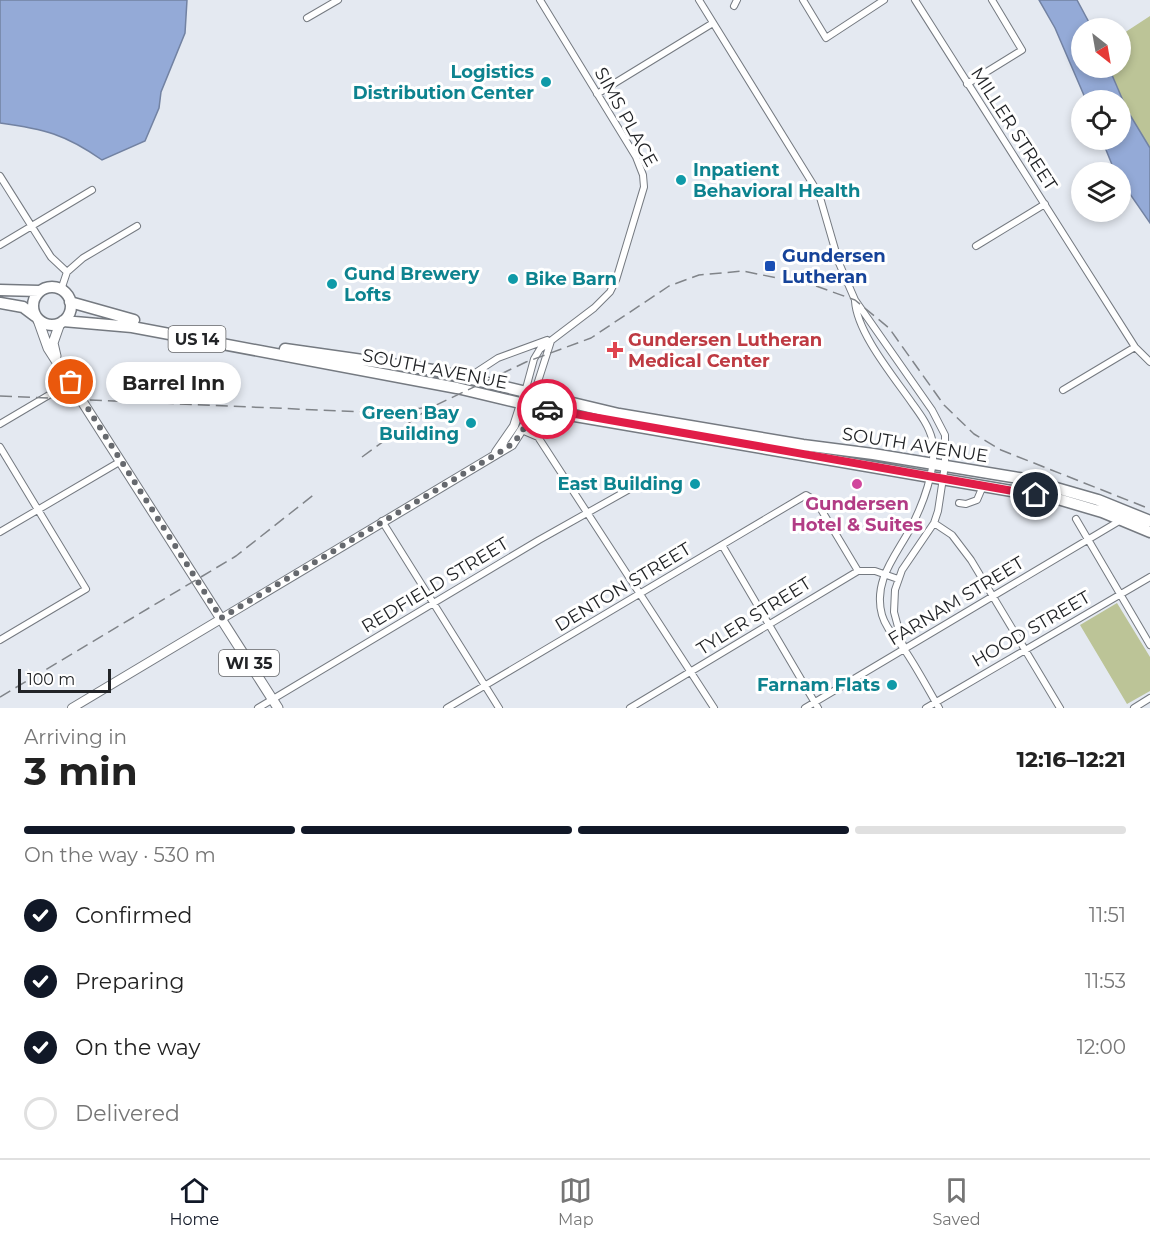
<!DOCTYPE html>
<html lang="en">
<head>
<meta charset="utf-8">
<style>
  body { margin:0; font-family:Montserrat,sans-serif; background:#f6f6f6; color:#222; height:100vh; display:flex; flex-direction:column; font-size:22px; white-space:nowrap }
  * { box-sizing:border-box; margin:0 }
  p { font-size:20px; color:#767676 }
  .icon { flex:none; width:33px; height:33px; fill:none; stroke:currentColor; stroke-width:2; stroke-linecap:round; stroke-linejoin:round }
  .map { position:relative; height:708px; overflow:hidden }
  .drawer { display:flex; flex-direction:column; background:#fff; flex:1 }
  .drawer>* { flex:none }
  .needle { width:39px; rotate:149deg }
  .controls { position:absolute; left:1071px; top:18px; display:grid; gap:12px }
  .controls a { display:grid; place-items:center; width:60px; height:60px; border-radius:50%; background:#fff; box-shadow:0 3px 9px #0003; font-size:30px }
  .scale { position:absolute; left:18px; bottom:15px; width:93px; box-sizing:border-box; padding-left:6px; border:3px solid #222427; border-top:0; font-size:16px; line-height:21px; white-space:nowrap; color:#222427; -webkit-text-stroke:4px #fff; paint-order:stroke }
  .pin { position:absolute; display:grid; place-items:center; width:51px; height:51px; color:#fff; margin:-26px; border:3px solid #fff; border-radius:50%; box-shadow:0 2px 6px #0007 }
  .courier { position:absolute; display:grid; place-items:center; width:60px; height:60px; margin:-30px; border:4px solid #e11d48; border-radius:50%; background:#fff; color:#222; box-shadow:0 2px 8px #0007 }
  .bubble { position:absolute; height:42px; border-radius:21px; background:#fff; box-shadow:0 3px 9px #0003; font-size:20px; font-weight:700; line-height:42px; text-align:center }
  .head em { font-style:normal; font-weight:700 }
  .head div { display:flex; flex-direction:column-reverse }
  .head { display:flex; align-items:center; justify-content:space-between; height:102px; padding:0 24px }
  h1 { font-size:39px; font-weight:700; line-height:45px }
  .bar { display:grid; grid-template-columns:repeat(4,1fr); gap:9px 6px; align-content:center; height:72px; padding:0 24px }
  .bar i { height:8px; border-radius:4px; background:#e0e0e0 }
  .bar .on { background:#111827 }
  .bar p { grid-column:span 4 }
  ol { padding:0 24px; list-style:none }
  li { display:flex; align-items:center; gap:18px; height:66px }
  li p { margin-inline-start:auto }
  li .icon { padding:6px; border-radius:50%; background:#111827; color:#fff; stroke-width:4 }
  li:last-child { color:#767676 }
  li i { width:33px; height:33px; border:3px solid #e0e0e0; border-radius:50% }
  .tab-bar { display:flex; justify-content:space-around; align-items:center; height:84px; border-top:2px solid #e0e0e0; background:#fff; font-size:16px; color:#767676 }
  .tab-bar a { display:grid; justify-items:center; gap:3px }
  .tab-bar .on { color:#111827 }
  .map>svg:first-child { display:block }
  .green { fill:#bcc497 }
  .water { fill:#94aad7; stroke:#7282a2; stroke-width:1.5 }
  .lines { fill:none; stroke-linecap:round; stroke-linejoin:round }
  .minor-casing { stroke:#757a81; stroke-width:8 }
  .tertiary-casing { stroke:#757a81; stroke-width:10 }
  .primary-casing { stroke:#757a81; stroke-width:11 }
  .trunk-casing { stroke:#757a81; stroke-width:13 }
  .minor { stroke:#fff; stroke-width:6 }
  .tertiary { stroke:#fff; stroke-width:8 }
  .primary { stroke:#fff; stroke-width:9 }
  .trunk { stroke:#fff; stroke-width:10 }
  .rail { stroke:#808489; stroke-width:1.5; stroke-dasharray:12 6; stroke-linecap:butt }
  .done { stroke:#66696e; stroke-width:6; stroke-dasharray:0 10.8 }
  .route { stroke:#e11d48; stroke-width:8 }
  .culture-dot { fill:#0f9aa8; stroke:#fff; stroke-width:2 }
  .transit-dot { fill:#1a4fb4; stroke:#fff; stroke-width:2 }
  .health-dot { fill:#e0444e; stroke:#fff; stroke-width:2 }
  .hotel-dot { fill:#d1479c; stroke:#fff; stroke-width:2 }
  .labels { text-anchor:middle; stroke-width:6; stroke-linejoin:round; paint-order:stroke }
  .shield { fill:#fff; stroke:#646668; stroke-width:1.5 }
  .shield-label { font-size:16px; font-weight:bold; fill:#222427 }
  .culture-label { font-size:18px; font-weight:bold; fill:#0d838f; stroke:#fff; text-anchor:end }
  .street-label { font-size:18px; fill:#222427; stroke:#fff }
  .transit-label { font-size:18px; font-weight:bold; fill:#164399; stroke:#fff; text-anchor:start }
  .health-label { font-size:18px; font-weight:bold; fill:#be3a42; stroke:#fff; text-anchor:start }
  .hotel-label { font-size:18px; font-weight:bold; fill:#b23c85; stroke:#fff }
</style>
</head>
<body>
<div class="map">
<svg width="1150" height="708" viewBox="0 0 1150 708">
  <rect width="100%" height="100%" fill="#e4e9f1"/>
  <path class="green" d="M1150,16v132l-23,-38 -18,-42h11l1,-36 3,1z
    M1117,603l33,54v34l-23,13 -47,-79z"/>
  <path class="water" d="M0,0h187l-2,33 -24,59 -2,16 -14,33 -43,19c-37,-26 -58,-31 -102,-37z
    M1039,0h38l15,28h-10v40h27l18,42 23,38v75l-29,-42 -1,-9h-5l-13,-32h18v-40h-34l-31,-72z"/>
  <g class="lines">
    <defs>
      <path id="minor" d="M699,0l120,194 20,69 16,37 77,110 13,25v30l-7,46 -4,12 -32,47 -7,20 -1,22 10,37
        M803,0l23,38 58,-38
        M915,0l220,347 15,15
        M734,6l3,-6
        M307,18l31,-18
        M967,84l55,-34 -30,-50
        M597,94l116,-71
        M0,176l51,81 16,15
        M0,245l92,-55
        M976,246l69,-42
        M61,290l6,-18 16,-14 54,-32
        M855,301c2,32 39,76 57,102 8,11 17,23 20,36 6,28 -10,68 -23,92 -15,27 -36,51 -27,84 4,14 14,23 22,34 13,19 24,40 35,59
        M469,377l29,-19 49,-18
        M1063,390l72,-43
        M525,392l9,-33 6,-10 54,-41 16,-16 6,-12 28,-93 -1,-12 -7,-18 -96,-157
        M534,394l17,-53
        M0,424l71,-42
        M524,431l14,6 176,271
        M0,447l86,142 -86,51
        M959,503l7,1 11,-4 6,-14
        M1076,519l74,126
        M382,521l117,187
        M934,523l18,12 19,25 89,148
        M0,532l121,-71
        M722,545l96,163
        M258,708l281,-168 89,-50
        M447,708l359,-213 10,6 42,70
        M630,708l228,-137h17l23,8
        M805,708l316,-188
        M926,708l224,-131
        M1134,708l16,-10"/>
      <path id="tertiary" d="M496,452l18,-26 11,-34
        M72,708l440,-263 16,-25 6,-26"/>
      <path id="primary" d="M38,320l10,28 230,360
        M56,356l-3,-13 7,-20"/>
      <path id="trunk" d="M33 306a19 19 0 1 1 38 0a19 19 0 1 1-38 0Z
        M0,290l39,1
        M70,302l64,18
        M0,303l23,4 12,9
        M63,321l69,6 325,61 118,28 483,83 44,13 48,20
        M285,349l148,21 186,44 184,31 70,9 152,25 73,21 52,21"/>
    </defs>
    <use href="#minor" class="minor-casing"/>
    <use href="#tertiary" class="tertiary-casing"/>
    <use href="#primary" class="primary-casing"/>
    <use href="#trunk" class="trunk-casing"/>
    <use href="#minor" class="minor"/>
    <use href="#tertiary" class="tertiary"/>
    <use href="#primary" class="primary"/>
    <use href="#trunk" class="trunk"/>
    <path class="rail" d="M0,396l388,17 34,-5
      M362,457l66,-48 98,-47 65,-24 78,-52 30,-11 44,-4 73,15 39,14 34,28 55,77 30,29 27,16 149,59
      M0,697l236,-141 80,-63"/>
  </g>
  <g class="lines">
    <path class="done" d="M71,382l150,236 284,-169c16,-11 22,-24 27,-43l15,3"/>
    <path class="route" d="M547,409l489,86"/>
  </g>
  <g class="culture-dot">
    <circle cx="546" cy="82" r="6"/>
    <circle cx="681" cy="180" r="6"/>
    <circle cx="513" cy="279" r="6"/>
    <circle cx="332" cy="284" r="6"/>
    <circle cx="471" cy="423" r="6"/>
    <circle cx="695" cy="484" r="6"/>
    <circle cx="892" cy="685" r="6"/>
  </g>
  <rect class="transit-dot" x="764" y="260" width="12" height="12" rx="3"/>
  <path class="health-dot" d="M612 341h6v6h6v6h-6v6h-6v-6h-6v-6h6z"/>
  <circle class="hotel-dot" cx="857" cy="484" r="6"/>
  <g class="labels">
    <g class="shield">
      <rect x="168.5" y="326" width="57" height="26" rx="4.5"/>
      <rect x="219" y="650" width="60" height="26" rx="4.5"/>
    </g>
    <g class="shield-label">
      <text x="197" y="345">US 14</text>
      <text x="249" y="669">WI 35</text>
    </g>
    <g class="culture-label">
      <text x="534" y="78">Logistics<tspan x="534" dy="21">Distribution Center</tspan></text>
      <text x="693" y="176" text-anchor="start">Inpatient<tspan x="693" dy="21">Behavioral Health</tspan></text>
      <text x="344" y="280" text-anchor="start">Gund Brewery<tspan x="344" dy="21">Lofts</tspan></text>
      <text x="525" y="285" text-anchor="start">Bike Barn</text>
      <text x="459" y="419">Green Bay<tspan x="459" dy="21">Building</tspan></text>
      <text x="683" y="490">East Building</text>
      <text x="880" y="691">Farnam Flats</text>
    </g>
    <g class="street-label">
      <text transform="translate(626 117) rotate(61)" y="6">SIMS PLACE</text>
      <text transform="translate(1014 129) rotate(57)" y="6">MILLER STREET</text>
      <text transform="translate(435 369) rotate(11)" y="6">SOUTH AVENUE</text>
      <text transform="translate(915 445) rotate(9)" y="6">SOUTH AVENUE</text>
      <text transform="translate(435 585) rotate(-31)" y="6">REDFIELD STREET</text>
      <text transform="translate(623 587) rotate(-31)" y="6">DENTON STREET</text>
      <text transform="translate(956 601) rotate(-31)" y="6">FARNAM STREET</text>
      <text transform="translate(754 616) rotate(-32)" y="6">TYLER STREET</text>
      <text transform="translate(1031 629) rotate(-30)" y="6">HOOD STREET</text>
    </g>
    <g class="transit-label">
      <text x="782" y="262">Gundersen<tspan x="782" dy="21">Lutheran</tspan></text>
    </g>
    <g class="health-label">
      <text x="628" y="346">Gundersen Lutheran<tspan x="628" dy="21">Medical Center</tspan></text>
    </g>
    <g class="hotel-label">
      <text x="857" y="510">Gundersen<tspan x="857" dy="21">Hotel &amp; Suites</tspan></text>
    </g>
  </g>
</svg>
<div class="controls">
<a><svg class="needle" viewBox="-14 -14 28 28"><path d="M0-13l5 13h-10z" fill="#e53935"/><path d="M0 13l5-13h-10z" fill="#767676"/></svg></a>
<a><svg class="icon" aria-label="locate" viewBox="0 0 24 24"><circle cx="12" cy="12" r="6"/><path d="M12 2v4M12 18v4M2 12h4M18 12h4"/></svg></a>
<a><svg class="icon" aria-label="layers" viewBox="0 0 24 24"><path d="M12 4l9 5-9 5-9-5zM3 14l9 5 9-5"/></svg></a>
</div>
<div class="scale">100 m</div>
<div class="pin" style="left:71px;top:382px;background:#ea580c"><svg class="icon" aria-label="bag" viewBox="0 0 24 24"><path d="M5 8h14l-1 12H6zM9 8a3 3 0 0 1 6 0"/></svg></div>
<div class="pin" style="left:1036px;top:495px;background:#1f2937"><svg class="icon" aria-label="home" viewBox="0 0 24 24"><path d="M3 11l9-7 9 7M6 9v11h12V9"/></svg></div>
<div class="courier" style="left:547px;top:409px"><svg class="icon" aria-label="car" viewBox="0 0 24 24"><path d="M5 17H2v-5l4-1 3-4h7l3 4 3 1v5h-3M9 17h6M6 11h13"/><circle cx="7" cy="17" r="2"/><circle cx="17" cy="17" r="2"/></svg></div>
<div class="bubble" style="left:106px;top:362px;width:135px">Barrel Inn</div>
</div>
<section class="drawer">
<div class="head"><div><h1>3 min</h1><p>Arriving in</p></div><em>12:16–12:21</em></div>
<div class="bar"><i class="on"></i><i class="on"></i><i class="on"></i><i></i><p>On the way · 530 m</p></div>
<ol>
<li><svg class="icon" aria-label="check" viewBox="0 0 24 24"><path d="M5 12l5 5 9-10"/></svg>Confirmed<p>11:51</p></li>
<li><svg class="icon" aria-label="check" viewBox="0 0 24 24"><path d="M5 12l5 5 9-10"/></svg>Preparing<p>11:53</p></li>
<li><svg class="icon" aria-label="check" viewBox="0 0 24 24"><path d="M5 12l5 5 9-10"/></svg>On the way<p>12:00</p></li>
<li><i></i>Delivered</li>
</ol>
</section>
<nav class="tab-bar">
<a class="on"><svg class="icon" aria-label="home" viewBox="0 0 24 24"><path d="M3 11l9-7 9 7M6 9v11h12V9"/></svg>Home</a>
<a><svg class="icon" aria-label="map" viewBox="0 0 24 24"><path d="M3 6l6-2 6 2 6-2v14l-6 2-6-2-6 2zM9 4v14M15 6v14"/></svg>Map</a>
<a><svg class="icon" aria-label="saved" viewBox="0 0 24 24"><path d="M7 4h10v16l-5-4-5 4z"/></svg>Saved</a>
</nav>
</body>
</html>
